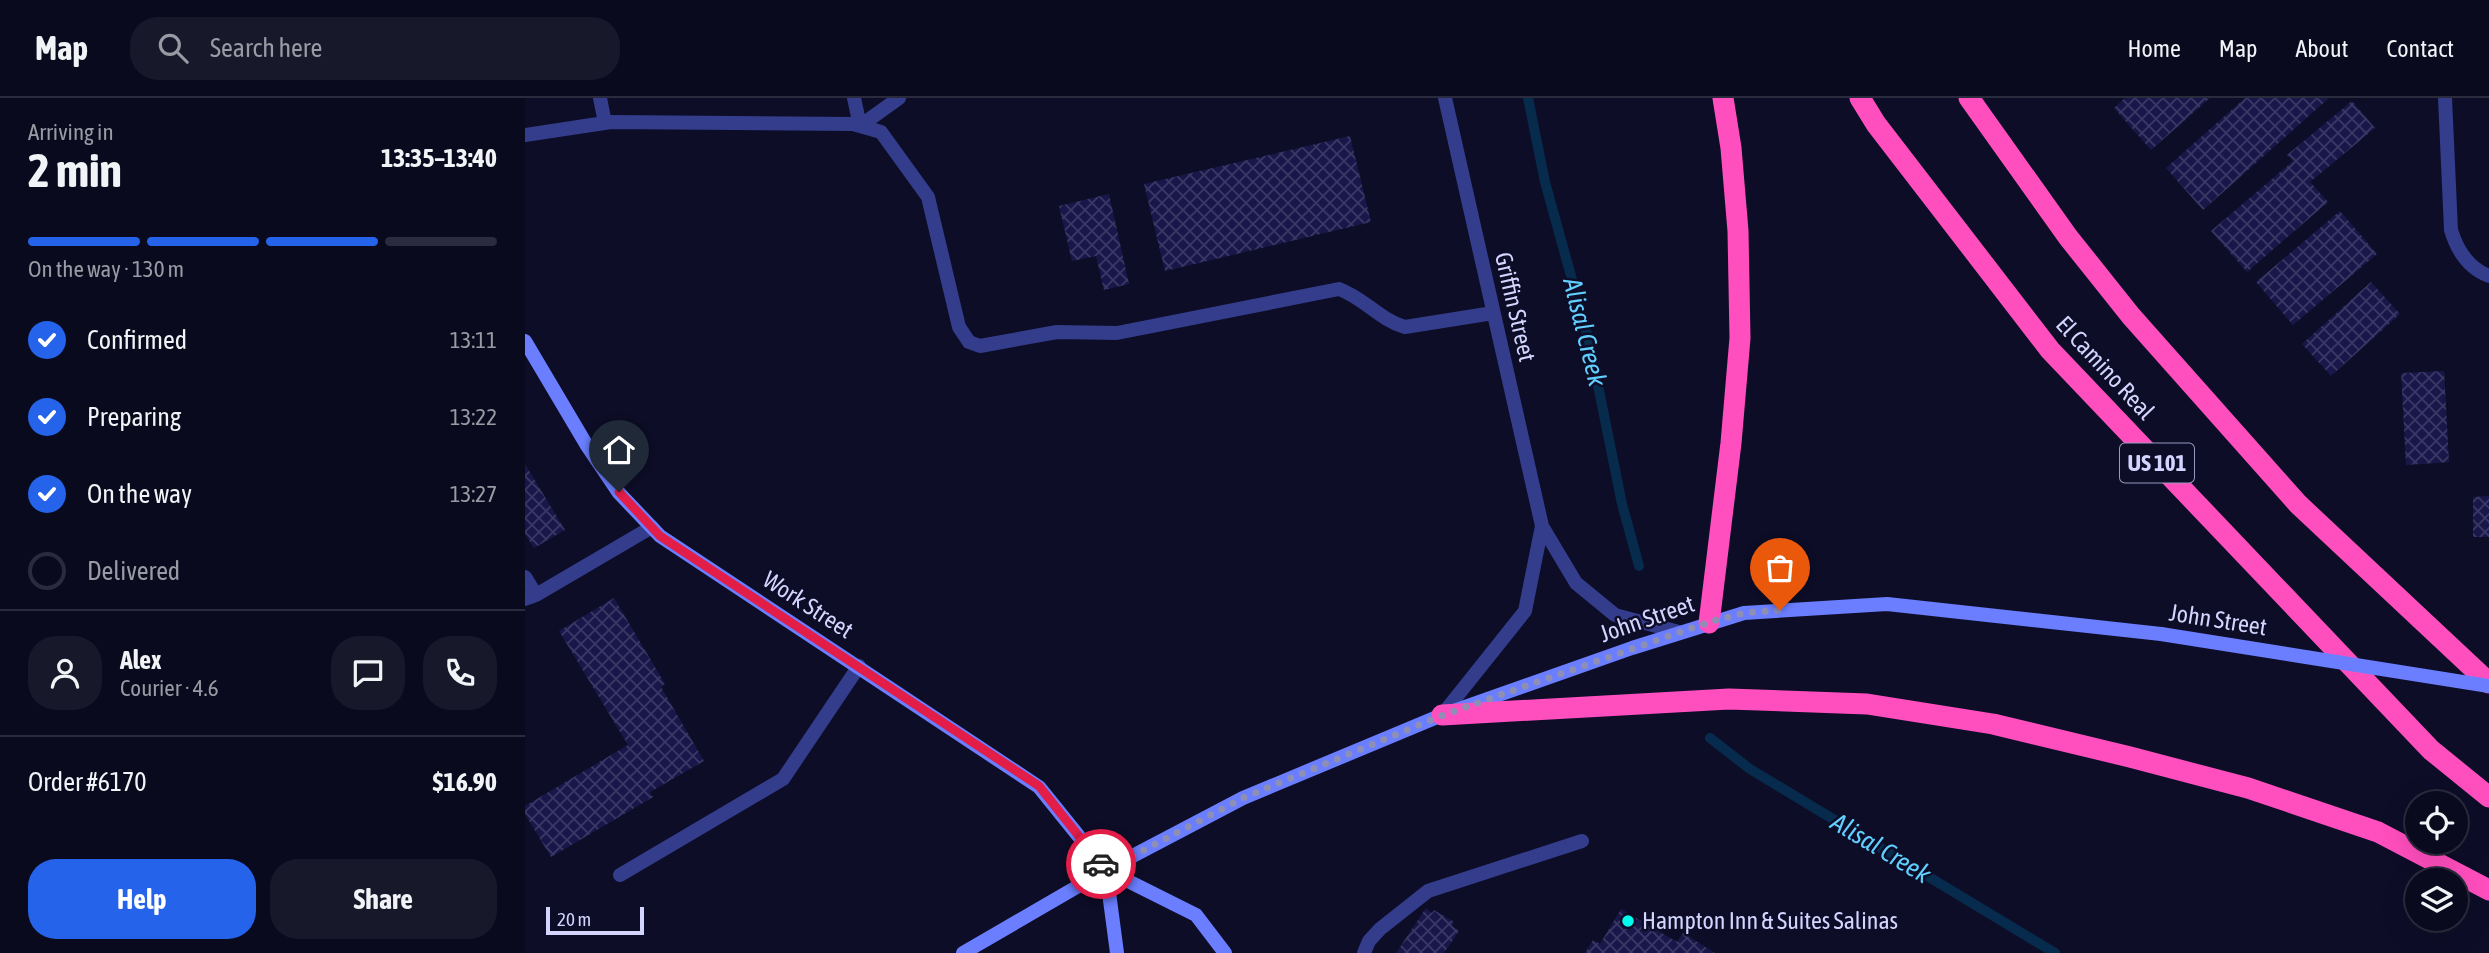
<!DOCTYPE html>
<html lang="en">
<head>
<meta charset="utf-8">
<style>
  body { margin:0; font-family:"Asap Condensed",sans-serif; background:#18182b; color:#f1f3f6; height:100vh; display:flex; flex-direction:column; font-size:26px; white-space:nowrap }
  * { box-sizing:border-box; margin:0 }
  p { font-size:23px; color:#999aa4 }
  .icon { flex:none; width:38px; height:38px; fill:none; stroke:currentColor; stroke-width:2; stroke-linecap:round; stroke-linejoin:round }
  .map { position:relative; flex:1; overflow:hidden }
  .details { display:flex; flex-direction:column; background:#0a0a1e; width:525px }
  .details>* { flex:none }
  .buttons { position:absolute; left:1880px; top:693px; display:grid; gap:14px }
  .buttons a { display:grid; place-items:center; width:63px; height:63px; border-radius:50%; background:#0a0a1e; box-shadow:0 7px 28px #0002,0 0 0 2px #2a2b3c; font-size:35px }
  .scale { position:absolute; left:21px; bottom:18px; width:98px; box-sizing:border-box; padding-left:7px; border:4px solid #d3d5ff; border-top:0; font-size:19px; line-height:24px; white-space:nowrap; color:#d3d5ff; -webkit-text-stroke:5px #0d0d28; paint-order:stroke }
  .pin { position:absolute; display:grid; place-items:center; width:60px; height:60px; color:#fff; margin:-72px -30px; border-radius:50% 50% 50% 0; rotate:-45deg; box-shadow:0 0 7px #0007 }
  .pin .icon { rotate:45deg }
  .courier { position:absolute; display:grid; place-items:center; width:70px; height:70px; margin:-35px; border:5px solid #e11d48; border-radius:50%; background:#fff; color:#222; box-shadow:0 2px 9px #0007 }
  .headline em { font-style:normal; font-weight:700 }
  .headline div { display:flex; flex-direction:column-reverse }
  .headline { display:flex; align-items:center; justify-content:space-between; height:119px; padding:0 28px }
  h1 { font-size:46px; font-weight:700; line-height:52px }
  .bar { display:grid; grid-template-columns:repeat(4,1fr); gap:10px 7px; align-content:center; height:84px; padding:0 28px }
  .bar i { height:9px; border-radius:5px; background:#2a2b3c }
  .bar .current { background:#2563eb }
  .bar p { grid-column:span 4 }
  .line { display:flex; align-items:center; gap:18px; padding:0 28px; border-top:2px solid #2a2b3c }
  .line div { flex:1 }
  .round { display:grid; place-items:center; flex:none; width:74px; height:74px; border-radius:28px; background:#18182b }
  ol { padding:0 28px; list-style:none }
  li { display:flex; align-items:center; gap:21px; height:77px }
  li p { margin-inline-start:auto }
  li .icon { padding:7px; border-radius:50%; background:#2563eb; color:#fff; stroke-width:4 }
  li:last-child { color:#999aa4 }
  li i { width:38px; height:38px; border:4px solid #2a2b3c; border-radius:50% }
  .button { display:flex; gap:14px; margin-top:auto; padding:14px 28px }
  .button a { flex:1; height:80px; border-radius:28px; background:#2563eb; color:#fff; font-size:28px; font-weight:700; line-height:80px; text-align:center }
  .button a+a { background:#18182b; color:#f1f3f6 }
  header { display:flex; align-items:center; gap:42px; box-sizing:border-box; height:98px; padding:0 35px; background:#0a0a1e; border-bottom:2px solid #2a2b3c }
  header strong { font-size:33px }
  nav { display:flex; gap:38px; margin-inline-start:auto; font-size:24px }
  .search { width:490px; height:63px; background:#18182b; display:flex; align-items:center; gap:18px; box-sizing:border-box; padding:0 24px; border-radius:28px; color:#999aa4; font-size:26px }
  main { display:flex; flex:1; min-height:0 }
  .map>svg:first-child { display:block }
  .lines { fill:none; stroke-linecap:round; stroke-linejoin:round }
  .stream { stroke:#072b4d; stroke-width:10 }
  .building { fill:url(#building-cross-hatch) }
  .lane { stroke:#333d8b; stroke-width:14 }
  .street { stroke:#333d8b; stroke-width:14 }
  .secondary { stroke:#6a7eff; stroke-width:14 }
  .highway { stroke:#ff4ebe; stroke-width:21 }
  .secondary-bridge { stroke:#6a7eff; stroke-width:14 }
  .done { stroke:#8e8fb4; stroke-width:7; stroke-dasharray:0 12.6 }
  .route { stroke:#e11d48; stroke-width:9 }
  .poi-dot { fill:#00fef0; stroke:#0d0d28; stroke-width:2.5 }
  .labels { text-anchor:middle; stroke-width:5; stroke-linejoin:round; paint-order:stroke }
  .shield { fill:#0d0d28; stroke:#9899be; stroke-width:2 }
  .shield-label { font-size:23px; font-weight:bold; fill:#d3d5ff }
  .street-label { font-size:24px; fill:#d3d5ff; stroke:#0d0d28 }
  .poi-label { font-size:24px; fill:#d3d5ff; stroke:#0d0d28; text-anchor:start }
  .water-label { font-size:26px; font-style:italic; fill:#61cfff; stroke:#0d0d28 }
</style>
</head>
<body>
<header>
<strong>Map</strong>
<div class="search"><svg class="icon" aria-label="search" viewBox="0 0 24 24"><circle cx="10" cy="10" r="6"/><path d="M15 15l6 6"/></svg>Search here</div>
<nav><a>Home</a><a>Map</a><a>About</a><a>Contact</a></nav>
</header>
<main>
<section class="details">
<div class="headline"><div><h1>2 min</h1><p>Arriving in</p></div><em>13:35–13:40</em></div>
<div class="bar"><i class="current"></i><i class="current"></i><i class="current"></i><i></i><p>On the way · 130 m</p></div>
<ol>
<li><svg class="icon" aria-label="check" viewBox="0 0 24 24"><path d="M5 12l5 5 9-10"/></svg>Confirmed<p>13:11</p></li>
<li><svg class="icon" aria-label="check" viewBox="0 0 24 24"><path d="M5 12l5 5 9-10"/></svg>Preparing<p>13:22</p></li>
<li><svg class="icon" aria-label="check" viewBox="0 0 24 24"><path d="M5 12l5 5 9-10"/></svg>On the way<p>13:27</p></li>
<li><i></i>Delivered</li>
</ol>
<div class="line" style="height:126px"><a class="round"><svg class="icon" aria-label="person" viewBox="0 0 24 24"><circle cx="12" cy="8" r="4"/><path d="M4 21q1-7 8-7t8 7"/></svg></a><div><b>Alex</b><p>Courier · 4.6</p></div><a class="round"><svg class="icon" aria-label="chat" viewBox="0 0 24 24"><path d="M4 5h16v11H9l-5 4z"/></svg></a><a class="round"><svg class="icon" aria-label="phone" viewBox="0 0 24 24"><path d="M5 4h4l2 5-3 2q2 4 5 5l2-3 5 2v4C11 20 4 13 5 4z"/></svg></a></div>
<div class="line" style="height:91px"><div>Order #6170</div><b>$16.90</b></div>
<div class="button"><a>Help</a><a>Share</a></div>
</section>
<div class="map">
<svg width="1964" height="855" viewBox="0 0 1964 855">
  <defs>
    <pattern id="building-cross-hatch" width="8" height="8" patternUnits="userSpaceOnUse" patternTransform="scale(1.75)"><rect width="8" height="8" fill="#19174a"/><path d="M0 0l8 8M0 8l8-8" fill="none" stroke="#3a3865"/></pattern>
  </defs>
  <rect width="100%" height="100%" fill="#0d0d28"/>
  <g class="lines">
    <path class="stream" d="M1003,0l17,84 44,159 33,163 17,62
      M1185,640l40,31 305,184"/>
  </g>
  <path class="building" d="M1600,0h85l-59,52 -37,-42z
    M1720,0h84l-126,112 -37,-42z
    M1827,3l23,27 -65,54 18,20 -81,70 -36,-41 82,-70 -6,-6z
    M825,38l21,86 -206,49 -21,-87z
    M584,96l20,90 -25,6 -8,-34 -24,5 -13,-55z
    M1815,113l37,43 -84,71 -37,-43z
    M1846,184l29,32 -69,62 -29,-32z
    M1919,273l5,91 -43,3 -5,-92z
    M0,366l40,66 -31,18 -9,-14z
    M1964,398v41h-16v-40z
    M89,500l51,86 -4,3 43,74 -54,31 3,5 -102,60 -26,-43v-8l103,-61 -69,-114z
    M901,810l6,5 2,-3 20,12 -2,4 7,5 -15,22h-48z
    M1096,811l56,33 6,-9 32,20h-130l8,-13 7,4z"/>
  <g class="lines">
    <path class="lane" d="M75,0l5,25
      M329,0l6,28 39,-28
      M0,37l86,-13 242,2 28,8 47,65 31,130 10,15 11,4 77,-14 60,1 222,-44c25,9 41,31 66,38l88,-14
      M0,479l11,18
      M0,501l11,-4 116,-68
      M95,777l163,-96 76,-113
      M839,855l5,-12 11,-12 48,-38 154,-50"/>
    <path class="street" d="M920,0l97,428 34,57 39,32 64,17
      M1920,0l6,132c6,20 17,38 38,46
      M917,617l83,-104 17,-85"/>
    <path class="secondary" d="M0,243l61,103 33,49 41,43 379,251 67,83 90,45 29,38
      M581,772l11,83
      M438,855l143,-83 137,-72 199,-83 190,-67 112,-35 143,-9 274,30"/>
    <path class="highway" d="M1335,0l16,26 174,226 381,400 58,47
      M1444,0l99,139 63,79 167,188 191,179
      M1184,525l22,-180 9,-105 -2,-107 -7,-83 -8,-50
      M917,617l287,-16 138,5 126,20 137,33 118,31 130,44 111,58"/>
    <path class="secondary-bridge" d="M1636,536l328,52"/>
  </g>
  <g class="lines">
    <path class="done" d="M576,766l5,6 137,-72 200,-83 266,-93 35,-9 36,-3"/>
    <path class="route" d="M94,394l41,44 379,250 62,78"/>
  </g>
  <circle class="poi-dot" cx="1103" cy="823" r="7"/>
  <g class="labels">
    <rect class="shield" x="1595" y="345.5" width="74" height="39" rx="5"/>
    <g class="shield-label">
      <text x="1632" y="373">US 101</text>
    </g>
    <g class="street-label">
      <text transform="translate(990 209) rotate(77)" y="8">Griffin Street</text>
      <text transform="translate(1580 270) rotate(47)" y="8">El Camino Real</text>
      <text transform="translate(283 507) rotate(33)" y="8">Work Street</text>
      <text transform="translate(1122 521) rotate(-19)" y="8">John Street</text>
      <text transform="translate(1693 522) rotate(9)" y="8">John Street</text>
    </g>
    <g class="poi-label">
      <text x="1117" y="831">Hampton Inn &amp; Suites Salinas</text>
    </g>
    <g class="water-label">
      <text transform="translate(1060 234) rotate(76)" y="9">Alisal Creek</text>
      <text transform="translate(1356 750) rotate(31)" y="9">Alisal Creek</text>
    </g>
  </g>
</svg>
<div class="buttons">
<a><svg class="icon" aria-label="locate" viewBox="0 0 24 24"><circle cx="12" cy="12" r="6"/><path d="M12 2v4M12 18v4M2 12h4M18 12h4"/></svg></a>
<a><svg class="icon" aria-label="layers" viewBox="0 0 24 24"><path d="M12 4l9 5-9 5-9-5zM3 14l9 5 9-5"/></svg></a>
</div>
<div class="scale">20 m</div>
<div class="pin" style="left:1255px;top:512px;background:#ea580c"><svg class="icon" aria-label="bag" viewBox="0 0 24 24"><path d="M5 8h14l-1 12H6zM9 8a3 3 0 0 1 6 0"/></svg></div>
<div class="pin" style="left:94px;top:394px;background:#1f2937"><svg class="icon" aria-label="home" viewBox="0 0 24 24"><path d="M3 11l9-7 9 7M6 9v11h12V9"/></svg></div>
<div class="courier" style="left:576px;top:766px"><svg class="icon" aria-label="car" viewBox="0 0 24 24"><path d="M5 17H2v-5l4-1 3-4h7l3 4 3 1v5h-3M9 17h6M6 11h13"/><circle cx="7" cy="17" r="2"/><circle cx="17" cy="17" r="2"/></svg></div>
</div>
</main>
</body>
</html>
